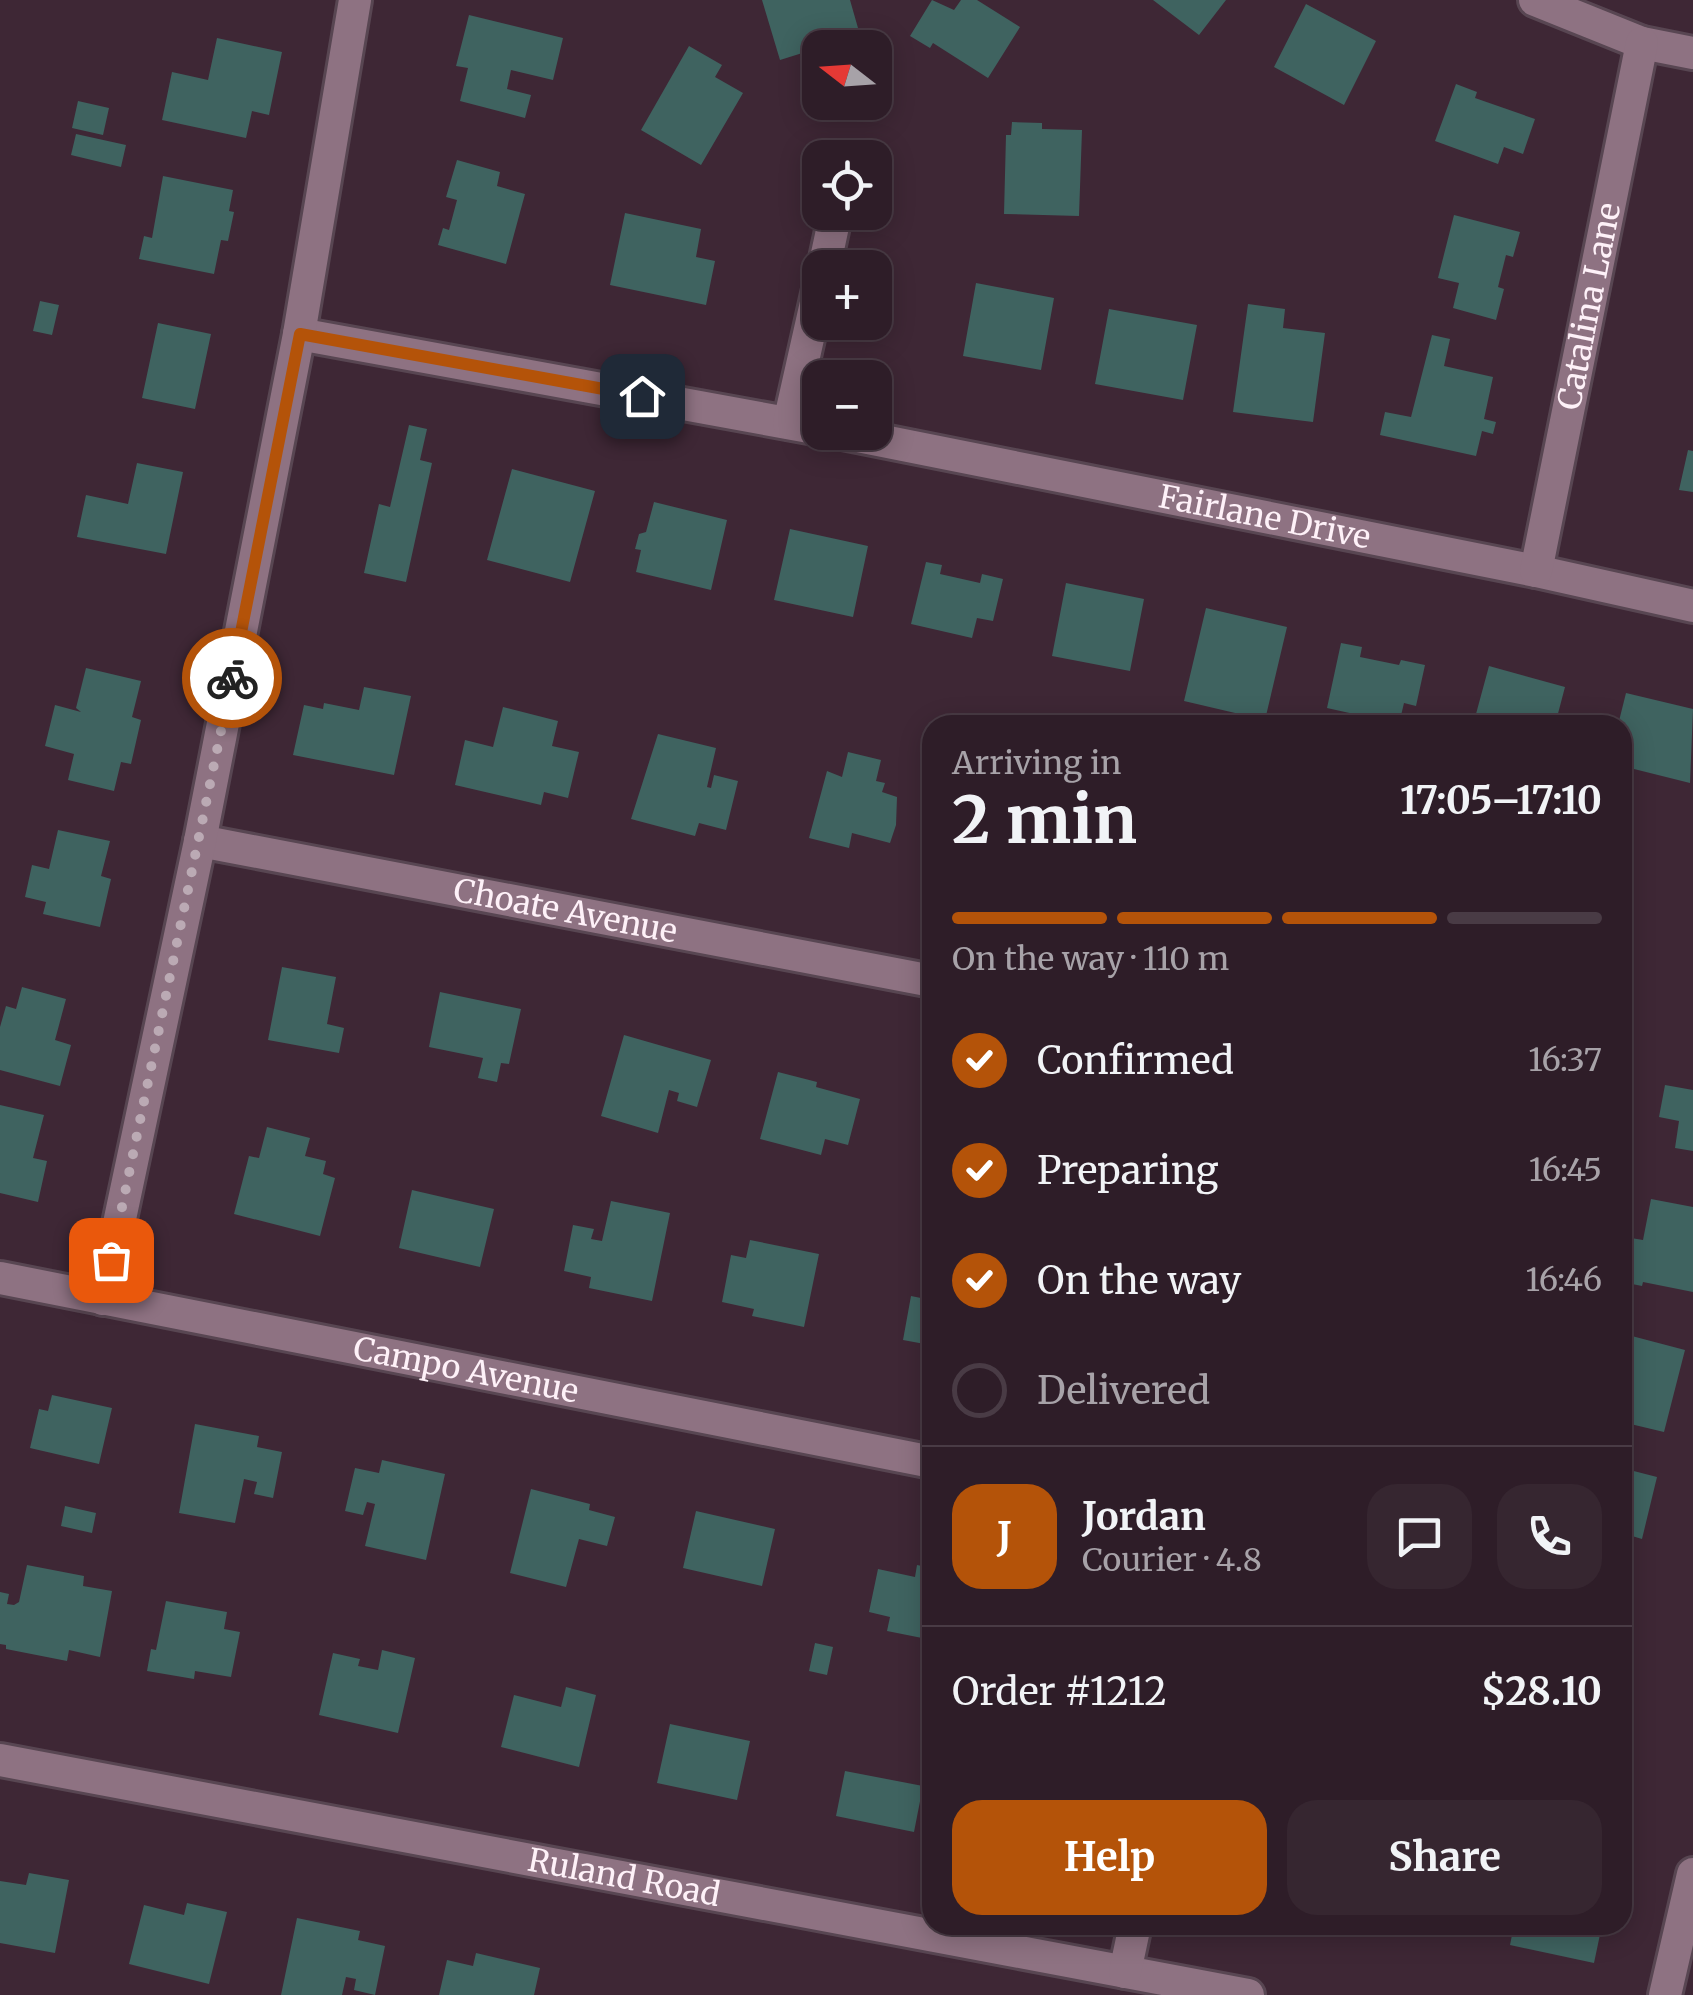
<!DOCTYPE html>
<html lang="en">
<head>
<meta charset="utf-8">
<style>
  body { margin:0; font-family:Merriweather,serif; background:#362630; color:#f1f3f6; height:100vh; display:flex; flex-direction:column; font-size:38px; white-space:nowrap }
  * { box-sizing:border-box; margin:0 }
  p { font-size:32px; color:#a7a2a8 }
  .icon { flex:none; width:55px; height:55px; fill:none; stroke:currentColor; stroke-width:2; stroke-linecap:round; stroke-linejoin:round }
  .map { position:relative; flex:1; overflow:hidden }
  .sheet { position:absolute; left:922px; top:715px; width:710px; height:1220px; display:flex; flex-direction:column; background:#2e1d28; border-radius:30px; box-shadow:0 5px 25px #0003,0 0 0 2px #493b45 }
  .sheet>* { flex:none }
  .needle { width:65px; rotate:287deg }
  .controls { position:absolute; left:802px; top:30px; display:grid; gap:20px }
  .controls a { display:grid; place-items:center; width:90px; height:90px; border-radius:20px; background:#2e1d28; box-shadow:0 5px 25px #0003,0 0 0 2px #493b45; font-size:50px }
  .pin { position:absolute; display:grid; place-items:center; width:85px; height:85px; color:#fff; margin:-42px; border-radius:20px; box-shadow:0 5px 15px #0006 }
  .courier { position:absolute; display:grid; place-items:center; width:100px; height:100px; margin:-50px; border:8px solid #b45309; border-radius:50%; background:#fff; color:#222; box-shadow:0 2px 12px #0007 }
  .overview em { font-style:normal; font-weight:700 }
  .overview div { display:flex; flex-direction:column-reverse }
  .overview { display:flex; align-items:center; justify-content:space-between; height:170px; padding:0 30px }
  h1 { font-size:65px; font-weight:700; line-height:75px }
  .bar { display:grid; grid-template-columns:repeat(4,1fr); gap:15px 10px; align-content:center; height:120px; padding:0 30px }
  .bar i { height:12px; border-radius:8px; background:#493b45 }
  .bar .current { background:#b45309 }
  .bar p { grid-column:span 4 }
  .line { display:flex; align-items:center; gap:25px; padding:0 30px; border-top:2px solid #493b45 }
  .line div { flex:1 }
  .round { display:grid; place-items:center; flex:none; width:105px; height:105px; border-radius:30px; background:#362630 }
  ol { padding:0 30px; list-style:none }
  li { display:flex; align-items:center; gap:30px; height:110px }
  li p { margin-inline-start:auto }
  li .icon { padding:10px; border-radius:50%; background:#b45309; color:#fff; stroke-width:4 }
  li:last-child { color:#a7a2a8 }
  li i { width:55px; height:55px; border:5px solid #493b45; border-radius:50% }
  .primary-button { display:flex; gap:20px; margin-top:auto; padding:20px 30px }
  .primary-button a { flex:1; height:115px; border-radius:30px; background:#b45309; color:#fff; font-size:40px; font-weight:700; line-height:115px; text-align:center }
  .primary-button a+a { background:#362630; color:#f1f3f6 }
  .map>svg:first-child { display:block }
  .building { fill:#3f6360 }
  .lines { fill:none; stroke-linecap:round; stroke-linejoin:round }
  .street-casing { stroke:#584652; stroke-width:38 }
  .street { stroke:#8e7282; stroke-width:32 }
  .done { stroke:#bbaab4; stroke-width:10; stroke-dasharray:0 18 }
  .route { stroke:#b45309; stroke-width:12 }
  .labels { text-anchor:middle; stroke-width:9; stroke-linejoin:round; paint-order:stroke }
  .street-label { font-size:32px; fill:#fef1f8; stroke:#1f141a }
</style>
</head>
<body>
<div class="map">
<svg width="1693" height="1995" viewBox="0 0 1693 1995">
  <rect width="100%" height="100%" fill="#3e2735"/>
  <path class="building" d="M762,0h88l10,35 -80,25z
    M932,0l22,10 7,-10h16l43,27 -32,51 -55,-35 -3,5 -20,-12z
    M1153,0h73l-27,35z
    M1306,4l70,37 -32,64 -70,-38z
    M469,15l94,23 -10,42 -42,-10 -4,19 24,6 -6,23 -65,-17 8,-33 -12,-2z
    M217,38l65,14 -13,63 -17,-4 -6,27 -84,-18 10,-48 36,8z
    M689,46l33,19 -7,12 28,16 -42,72 -60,-35z
    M1456,84l21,8 -2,6 60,21 -12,35 -19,-7 -6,17 -63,-23z
    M78,101l31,7 -6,27 -31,-7z
    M1012,122l30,1v6l40,1 -3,86 -75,-2 2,-79h5z
    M76,134l50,11 -5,22 -50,-12z
    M457,160l43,12 -3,14 28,8 -19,70 -68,-19 5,-17 6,2 8,-30 -11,-3z
    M163,176l70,14 -4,21 5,1 -6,29 -7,-1 -7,34 -75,-15 5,-23 8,2z
    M625,213l76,16 -5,28 19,4 -9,44 -96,-20z
    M1454,215l66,17 -7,25 -7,-2 -8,32 6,2 -8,31 -43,-12 6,-25 -21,-5z
    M976,283l78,15 -13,72 -78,-14z
    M40,301l19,4 -7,30 -19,-4z
    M1248,304l37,5 -2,19 42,5 -12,89 -80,-10z
    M1109,309l88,16 -14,75 -88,-16z
    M158,323l53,11 -16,75 -53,-11z
    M1432,335l18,4 -6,27 49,11 -9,42 12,3 -3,12 -11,-3 -6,25 -96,-21 5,-23 26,5z
    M409,425l18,4 -7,31 12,3 -26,119 -42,-9 15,-69 11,3z
    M1688,450l5,1v41l-14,-2z
    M137,463l46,9 -17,82 -89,-17 9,-42 42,9z
    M512,469l83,22 -25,91 -83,-22z
    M654,502l73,18 -16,70 -75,-18 5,-22 -6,-1 4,-15 7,-2z
    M790,529l78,17 -15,71 -79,-17z
    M926,562l16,3 -2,9 40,9 2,-9 21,5 -10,42 -16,-3 -5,20 -61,-14z
    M1066,583l78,16 -14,72 -78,-15z
    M1206,608l81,19 -22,93 -81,-19z
    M1341,643l21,4 -2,10 39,8 2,-5 24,5 -9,41 -12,-3 -5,21 -72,-16z
    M1489,666l76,21 -10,38h-82z
    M86,668l55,13 -9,36 9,3 -10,44 -10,-2 -7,29 -46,-11 6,-26 -29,-8 10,-41 26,7 -5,-4z
    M364,687l47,9 -17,79 -101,-20 11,-50 19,4 1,-6 35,7z
    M1626,693l67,16 -3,74 -68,-17v-41h-4z
    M503,707l55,14 -6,25 27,6 -11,46 -24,-6 -3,13 -86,-20 10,-45 28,7z
    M658,734l58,14 -9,39 4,1 3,-13 24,6 -12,49 -27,-7 -4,13 -64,-17z
    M848,752l33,8 -5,21 9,2 -3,9 15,5 -1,28 -6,18 -38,-10 -3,15 -40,-10 18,-67 15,6z
    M58,830l52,11 -9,35 10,3 -11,48 -57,-13 3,-12 -21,-5 7,-32 17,4z
    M282,967l54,10 -9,47 17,4 -5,25 -71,-13z
    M22,987l44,12 -11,41 16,5 -11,41 -60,-16v-43l6,-21 10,3z
    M440,992l81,17 -12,55 -8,-1 -4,19 -19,-4 5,-20 -54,-11z
    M624,1035l87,25 -14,47 -20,-6 2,-8 -10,-3 -11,43 -57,-17z
    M778,1072l39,10 -1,5 44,12 -12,46 -23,-6 -4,16 -61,-16z
    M1665,1085l28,5v61l-18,-3 4,-27 -20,-4z
    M0,1105l44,10 -11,43 14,3 -9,41 -38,-9z
    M267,1127l43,11 -5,18 21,5 -3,13 12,4 -15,58 -86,-22 15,-58 10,2z
    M931,1134h1v43l-10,-2z
    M412,1190l82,19 -14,58 -81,-19z
    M1651,1199l42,8v85l-50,-10 -1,4 -20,-4 3,-45 18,3z
    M611,1201l59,12 -18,88 -63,-13 2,-11 -27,-6 9,-46 21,4 -3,10 11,2z
    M750,1240l69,14 -15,73 -52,-11 2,-7 -32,-7 9,-47 15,3z
    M911,1296l20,4 -2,14 3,1v40h-4l2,-10 -27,-5z
    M1628,1335l57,15 -21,82 -42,-10v-65z
    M52,1395l60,13 -13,56 -69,-16 9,-39 9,2z
    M195,1424l64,12 -2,11 25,5 -9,46 -19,-4 3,-12 -13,-3 -9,44 -56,-10z
    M382,1460l63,14 -19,86 -61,-14 10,-42 -8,-2 -4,13 -18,-4 10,-43 24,5z
    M1622,1468l35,9 -15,62 -10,-3 -8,34z
    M531,1489l59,15 -1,6 26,7 -8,29 -28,-7 -13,48 -56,-14z
    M65,1506l31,7 -4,20 -31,-7z
    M696,1511l79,18 -13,57 -79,-18z
    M27,1565l57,11 -1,10 29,5 -12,66 -31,-7 -2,11 -61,-12v-4l-6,-1v-52l9,2 -2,10 7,1 5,-3z
    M917,1565l15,3v72l-45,-9 3,-14 -21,-5 9,-43 37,8z
    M166,1601l61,11 -3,17 16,3 -9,45 -36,-6 -1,8 -47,-8 4,-22 5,1z
    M815,1643l18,4 -6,28 -18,-4z
    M382,1650l33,8 -17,75 -79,-18 14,-62 27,6 -2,7 20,4z
    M566,1687l30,8 -17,72 -78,-20 13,-52 47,12z
    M670,1724l80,17 -13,59 -80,-17z
    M845,1771l78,15 -9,46 -78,-16z
    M29,1873l40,7 -14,73 -55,-10v-62l26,4z
    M187,1903l40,9 -18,72 -80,-20 15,-59 40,10z
    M297,1918l63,13 -2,9 27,6 -10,49 -21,-5 2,-11 -10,-2 -4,18h-61z
    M1514,1925h88l-8,38 -84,-18z
    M476,1953l64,15 -6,27h-95l8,-35 26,6z"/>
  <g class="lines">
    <defs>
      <g id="street">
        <path d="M1535,0l107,43 51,10"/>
        <path d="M824,268l12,-56"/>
        <path d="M299,334l521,95"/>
        <path d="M789,423l31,-138"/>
        <path id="s1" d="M838,432l698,139 157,35"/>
        <path id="s2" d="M1536,571l106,-528"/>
        <path id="s3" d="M200,841l732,140"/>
        <path id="s4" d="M0,1278l932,184"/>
        <path d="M103,1299l97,-458 99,-507 56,-334"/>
        <path id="s5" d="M0,1760l1248,235"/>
        <path d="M1125,1972l10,-47"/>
        <path d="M1665,1995l28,-121"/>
      </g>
    </defs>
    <use href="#street" class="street-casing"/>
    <use href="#street" class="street"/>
  </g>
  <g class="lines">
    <path class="done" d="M111,1260l121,-582"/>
    <path class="route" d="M232,678l68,-344 342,62"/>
  </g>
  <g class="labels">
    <g class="street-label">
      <text dy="11" stroke="none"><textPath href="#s2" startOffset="270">Catalina Lane</textPath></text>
      <text dy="11" stroke="none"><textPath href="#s1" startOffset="435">Fairlane Drive</textPath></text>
      <text dy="11" stroke="none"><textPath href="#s3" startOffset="372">Choate Avenue</textPath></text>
      <text dy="11" stroke="none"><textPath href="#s4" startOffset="475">Campo Avenue</textPath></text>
      <text dy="11" stroke="none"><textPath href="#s5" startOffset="635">Ruland Road</textPath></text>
    </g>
  </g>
</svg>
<div class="controls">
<a><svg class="needle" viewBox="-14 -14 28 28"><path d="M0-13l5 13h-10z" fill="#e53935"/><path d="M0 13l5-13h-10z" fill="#a7a2a8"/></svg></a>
<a><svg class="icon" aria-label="locate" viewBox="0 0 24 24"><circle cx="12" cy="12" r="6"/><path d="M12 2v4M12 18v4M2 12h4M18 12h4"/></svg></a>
<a>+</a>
<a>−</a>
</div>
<div class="pin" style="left:111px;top:1260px;background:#ea580c"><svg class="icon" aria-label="bag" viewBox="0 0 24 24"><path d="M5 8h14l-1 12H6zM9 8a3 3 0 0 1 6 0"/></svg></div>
<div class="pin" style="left:642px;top:396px;background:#1f2937"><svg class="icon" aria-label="home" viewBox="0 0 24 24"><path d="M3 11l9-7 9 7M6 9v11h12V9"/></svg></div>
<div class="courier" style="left:232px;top:678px"><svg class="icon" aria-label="bike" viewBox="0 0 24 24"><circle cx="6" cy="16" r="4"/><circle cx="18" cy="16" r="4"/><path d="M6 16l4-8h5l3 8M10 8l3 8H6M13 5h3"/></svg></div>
<section class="sheet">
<div class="overview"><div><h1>2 min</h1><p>Arriving in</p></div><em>17:05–17:10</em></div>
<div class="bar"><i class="current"></i><i class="current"></i><i class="current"></i><i></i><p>On the way · 110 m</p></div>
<ol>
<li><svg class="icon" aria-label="check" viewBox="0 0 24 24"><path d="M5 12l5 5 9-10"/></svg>Confirmed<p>16:37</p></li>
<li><svg class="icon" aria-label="check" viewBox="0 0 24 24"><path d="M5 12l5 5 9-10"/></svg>Preparing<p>16:45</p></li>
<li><svg class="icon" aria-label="check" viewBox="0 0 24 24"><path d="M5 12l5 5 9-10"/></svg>On the way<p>16:46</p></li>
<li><i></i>Delivered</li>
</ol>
<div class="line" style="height:180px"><b class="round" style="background:#b45309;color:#fff">J</b><div><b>Jordan</b><p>Courier · 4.8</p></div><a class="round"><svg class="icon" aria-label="chat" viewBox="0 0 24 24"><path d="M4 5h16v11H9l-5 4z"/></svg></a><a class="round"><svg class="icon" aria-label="phone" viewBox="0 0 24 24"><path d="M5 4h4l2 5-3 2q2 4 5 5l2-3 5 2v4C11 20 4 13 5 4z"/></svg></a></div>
<div class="line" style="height:130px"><div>Order #1212</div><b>$28.10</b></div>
<div class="primary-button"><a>Help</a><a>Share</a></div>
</section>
</div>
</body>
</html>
